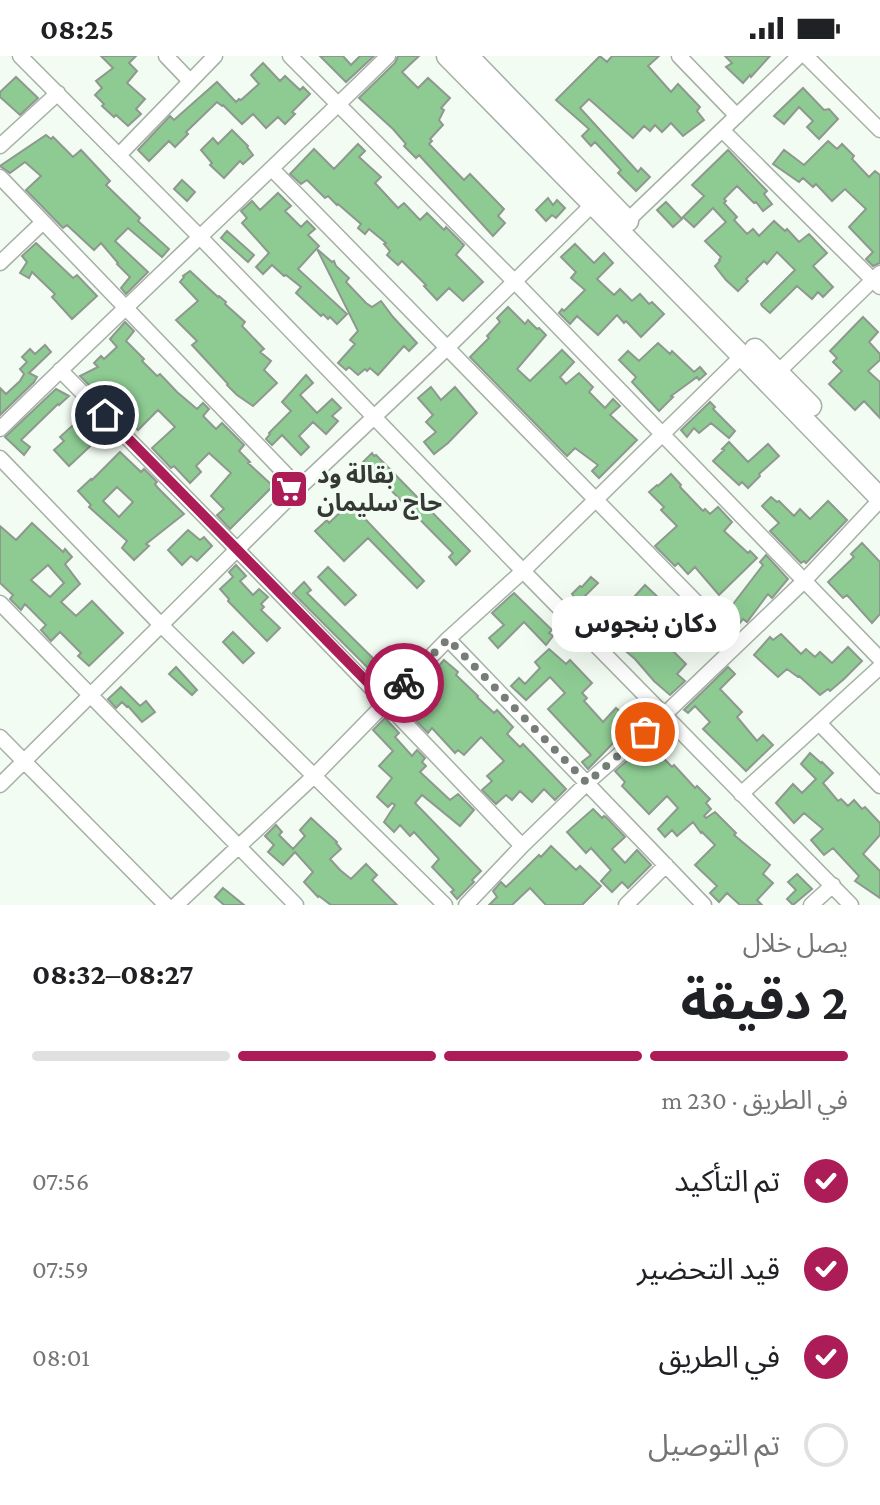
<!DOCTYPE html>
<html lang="ar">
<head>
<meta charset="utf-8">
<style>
  body { margin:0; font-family:"Crimson Pro","Noto Sans Arabic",serif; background:#f6f6f6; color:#202124; direction:rtl; height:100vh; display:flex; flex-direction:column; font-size:30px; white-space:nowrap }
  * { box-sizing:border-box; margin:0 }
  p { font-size:26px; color:#757577 }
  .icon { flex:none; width:44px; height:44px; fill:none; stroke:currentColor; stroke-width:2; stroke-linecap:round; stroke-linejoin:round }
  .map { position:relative; height:849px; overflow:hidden; direction:ltr }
  .sheet { display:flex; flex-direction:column; background:#fff; flex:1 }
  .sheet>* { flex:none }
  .pin { position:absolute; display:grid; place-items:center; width:68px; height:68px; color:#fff; margin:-34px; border:4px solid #fff; border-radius:50%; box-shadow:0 2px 8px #0007 }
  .courier { position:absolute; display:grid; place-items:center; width:80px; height:80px; margin:-40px; border:6px solid #ac1c56; border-radius:50%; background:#fff; color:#222; box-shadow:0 2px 10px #0007 }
  .bubble { position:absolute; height:56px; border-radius:24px; background:#fff; box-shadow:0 8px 32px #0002; font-size:26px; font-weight:700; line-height:56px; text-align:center; direction:rtl }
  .head em { font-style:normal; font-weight:700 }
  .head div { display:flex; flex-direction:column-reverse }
  .head { display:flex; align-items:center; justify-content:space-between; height:136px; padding:0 32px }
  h1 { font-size:52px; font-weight:700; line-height:60px }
  .bar { display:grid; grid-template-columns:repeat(4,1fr); gap:12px 8px; align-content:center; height:96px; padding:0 32px }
  .bar i { height:10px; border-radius:6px; background:#e0e0e0 }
  .bar .on { background:#ac1c56 }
  .bar p { grid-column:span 4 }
  ol { padding:0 32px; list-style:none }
  li { display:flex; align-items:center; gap:24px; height:88px }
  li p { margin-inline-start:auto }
  li .icon { padding:8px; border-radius:50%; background:#ac1c56; color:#fff; stroke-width:4 }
  li:last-child { color:#757577 }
  li i { width:44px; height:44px; border:4px solid #e0e0e0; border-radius:50% }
  .status { display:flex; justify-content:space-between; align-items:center; height:56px; padding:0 40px; background:#fff; direction:ltr }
  .status svg { height:22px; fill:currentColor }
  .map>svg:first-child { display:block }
  .building { fill:#8dcb92; stroke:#8e988f; stroke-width:2; fill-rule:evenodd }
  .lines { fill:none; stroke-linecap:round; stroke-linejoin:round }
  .minor-casing { stroke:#a6b0a6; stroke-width:17 }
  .secondary-casing { stroke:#a6b0a6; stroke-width:23 }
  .minor { stroke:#fff; stroke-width:14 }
  .secondary { stroke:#fff; stroke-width:20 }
  .done { stroke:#767d77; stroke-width:8; stroke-dasharray:0 14.4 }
  .route { stroke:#ac1c56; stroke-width:10 }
  .labels { text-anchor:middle; stroke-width:6; stroke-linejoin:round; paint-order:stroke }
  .poi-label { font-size:24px; font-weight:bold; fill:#343935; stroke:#f2fcf2; text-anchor:start }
</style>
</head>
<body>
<div class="status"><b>08:25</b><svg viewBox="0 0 49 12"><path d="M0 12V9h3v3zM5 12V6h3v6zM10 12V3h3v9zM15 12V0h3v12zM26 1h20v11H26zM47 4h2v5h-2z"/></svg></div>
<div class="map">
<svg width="880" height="849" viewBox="0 0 880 849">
  <rect width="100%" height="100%" fill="#f2fcf2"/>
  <path class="building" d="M101,0h35l-7,7 8,8 -10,12 18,16 -9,10 5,5 -13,12 -12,-11 -2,2 -12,-11 2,-2 -9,-9 7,-7 -6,-7 17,-13z
    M320,0h23l8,9 9,-9h14l-28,26z
    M398,0h21l-17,16 16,16 10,-10 22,20 -9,10 3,2 -5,10 4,5 -13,14 2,2 -3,3 35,36 6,-6 34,35 -6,7 7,7 -12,13 -74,-81 -3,3 -12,-12 2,-2 -13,-15 -34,-31 36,-35z
    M600,0l7,6 5,-6h47l-11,10 23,26 7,-8 22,23 -3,4 7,9 -21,16 -12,-13 -9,9 -7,-7 -5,6 -6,-5 -11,12 -44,-39 -9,9 58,64 3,-4 9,9 -14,14 -18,-18 3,-3 -26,-28 -4,4 -9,-10 7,-7 -33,-29z
    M725,0h45l-19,21 -1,-2 -7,8 -17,-16 6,-4z
    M263,7l17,18 5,-5 15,14 3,-3 7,7 -18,18 3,2 -10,10 -7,-7 -12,11 -13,-14 -11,10 -19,-19 -1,1 -5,-4 -31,30 2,2 -13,13 -6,-6 -20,20 -11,-11 32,-34 4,4 43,-38 19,20 3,-3 2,1 18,-16 -8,-9z
    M16,21l22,21 -18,17 -20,-18v-5z
    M803,32l21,22 5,-1 9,10 -19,20 -12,-12 6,-6 -14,-14 -15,17 -10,-8z
    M232,74l16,16 -1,1 6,8 -10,9 -3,-3 -16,17 -14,-13 2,-2 -11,-13 12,-12 5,6z
    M46,79l5,4 2,-2 20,20 8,-7 29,31 -4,4 34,33 -2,3 31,28 -7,8 -34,-29 -13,13 33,31 -22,22 -5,-6 9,-11 -13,-13 1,-1 -17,-20 -7,7 -27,-25 -4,3 -37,-38 15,-14 -16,-14 -15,11 -10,-7z
    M828,85l9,8 5,-5 12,12 -2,3 17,18 6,-6 5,4v88l-7,3 -7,-7 7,-7 -24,-25 17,-18 -21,-20 -13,12 -16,-17 -3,3 -10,-9 -4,4 -26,-18 11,-14 20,15z
    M358,88l7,7 -6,6 22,20 -6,6 23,25 6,-5 16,17 7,-7 17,17 2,-3 18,18 -8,10 27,27 -20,19 -14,-13 -12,12 -13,-14 2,-1 -24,-24 -4,4 -11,-10 3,-4 -6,-7 2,-1 -17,-14 -4,5 -7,-6 3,-4 -23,-20 -1,1 -9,-9 -3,2 -18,-18 -6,4 -11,-10 24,-25 20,20z
    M728,94l39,41 -3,3 8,10 -9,7 -7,-9 -2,1 -17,-17 -13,13 2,2 -2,2 13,14 -3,3 13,14 6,-5 6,7 15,-15 11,10 2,-2 12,13 10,-8 18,19 -14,13 20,21 -10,10 -5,-5 -6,7 -15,-13 -27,27 -8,-7 -1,-2 34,-34 -18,-18 -10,12 -3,-3 -18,18 2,2 -10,10 -12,-11 -11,-14 5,-5 -1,-1 2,-3 -16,-16 21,-19 -13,-14 -19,19 -11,-10 21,-21 -12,-11z
    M182,124l13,12 -8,9 -13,-12z
    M278,137l13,13 -6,5 16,16 6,-6 8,8 -7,6 11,11 -21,23 49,45 -10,10 -7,-7 -2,2 -5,-5 -2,2 -25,-23 5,-6 -15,-12 -2,1 -12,-11 -9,9 -7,-7 13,-14 -27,-30 5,-5 -6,-7 11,-10 8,9z
    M548,142l5,7 4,-5 8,8 -9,10 -4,-3 -6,6 -10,-11z
    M666,146l16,17 -9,8 -16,-17z
    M227,175l27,24 -6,7 -27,-24z
    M36,187l37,35 4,-3 20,21 -25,23 -20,-22 3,-3 -23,-22 -3,6 -9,-5 7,-11 -5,-6z
    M575,188l19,19 10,-10 9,10 -16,16 17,16 6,-6 12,12 8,-7 9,10 3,-2 12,12 -23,23 -15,-16 -2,2 -7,-8 -19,20 -21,-19 -7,8 -11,-11 3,-4 2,2 21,-21 -14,-12 5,-6 -15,-15z
    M317,193l15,13 2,-1 2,5 13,12 -3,4 20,21 6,4 9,-6 12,16 24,26 -8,8 -5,-5 -26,29 -8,-7 -3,3 -2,-2 -7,6 -9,-8 -3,3 -8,-7 17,-19 -5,-4 8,-9z
    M190,215l28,26 1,-1 7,6 -1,2 20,18 -3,4 22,23 -4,3 11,9 -7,9 13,13 -24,23 -16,-11 -10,-10 1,-1 -36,-39 5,-4 -21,-21 22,-19 -18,-19 4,-5 -1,-1z
    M508,251l17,17 3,-4 9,9 2,-1 7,7 -29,34 13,12 32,-31 12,12 -14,15 6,7 13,-11 14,14 -4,5 16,16 8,-9 7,7 -10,9 27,25 -38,38 -7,-7 6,-6 -23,-17 -8,8 -97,-99 19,-19 -2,-2 13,-14 -3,-4z
    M863,261l15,15 -9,10 11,12v6l-12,11 12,11v36l-16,-17 -9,9 -26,-26 13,-13 -9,-9 4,-4 -7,-7z
    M125,266l9,9 -8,10 18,18 -2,2 15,15 3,-2 17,18 20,17 6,-6 6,6 -6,7 13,13 6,-6 22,22 -5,6 11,11 -2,1 25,23 -43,43 -13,-14 7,-6 -13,-13 20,-23 -22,-20 -13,13 5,6 -11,11 -16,-17 -3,2 -19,-20 23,-21 -17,-17 -20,20 -10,-9 5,-7 -20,-22 -8,9 -25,-25 18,-9 -4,-4 7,-7 3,3 13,-12 -7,-8z
    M658,287l12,11 2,-3 22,21 6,-5 6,7 -7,6 -2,-3 -26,19 2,1 -14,14 -27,-29 4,-5 -17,-17 9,-9 11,10z
    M45,289l6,7 -22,21 8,4 -3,5 -34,33v-27l6,6 14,-13 4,-7 -4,-5 7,-7 -5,-5 8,-8 5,5z
    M306,319l7,8 -13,12 17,18 15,-14 9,9 -9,8 6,5 -12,13 -13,-12 -14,14 10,11 -8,8 -19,-20 -10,10 -6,-6 4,-5 -1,-1 22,-22 -9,-9z
    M431,331l10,13 14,-13 22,26 -29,30 -14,11 -10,-12 12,-10 -10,-10 7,-7 -15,-17z
    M56,333l13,7 -10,9 -1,-1 -37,36 9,7 -6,8 -19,-18z
    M710,346l5,5 -2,2 22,22 -6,7 -18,-15 -12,10 -5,-5 -7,9 -6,-7z
    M72,370l10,9 10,-9 9,10 -32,30 -15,-16 10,-9 -4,-4z
    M729,386l19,20 20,-18 11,12 -20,18 1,2 -12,12 -6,-6 -3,3 -26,-24 11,-11 -2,-1z
    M120,396l21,20 3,-3 13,13 -2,2 3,4 26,26 -38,30 3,2 -15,14 -12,-12 5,-7 -38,-34 2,-2 -13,-14 13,-12 1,1zM117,431l16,15 -14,15 -16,-16z
    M372,397l2,3 2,-1 94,96 -14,14 -7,-8 4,-4 -90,-91z
    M671,418l10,11 -1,2 23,24 2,-2 5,5 8,-7 14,15 -8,9 24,22 2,-2 7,7 -38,37 -24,-28 -7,7 -10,-11 -3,3 -20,-20 22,-20 -16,-16 3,-3 -15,-15 8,-7 1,1z
    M771,441l6,5 2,-1 15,15 6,-7 10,10 18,-18 19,19 -41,43 -2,-2 -3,2 -31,-32 9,-8 -17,-17z
    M350,447l74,78 -7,7 -49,-50 -24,23 -29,-30 12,-11 2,3z
    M32,467l31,29 2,-3 7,8 -7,7 15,20 -19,18 15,14 16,-15 31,32 -34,33 -11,-10 3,-3 -21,-21 -9,9 -10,-11 5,-5 -21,-21 -4,6 -11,-11 3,-4 -13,-12v-57l16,14zM48,509l16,18 -14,14 -19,-17z
    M188,474l12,10 4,-3 8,9 -15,15 -6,-5 -9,9 -14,-15z
    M862,487l18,19v52l-8,9 -25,-28 -4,3 -15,-16 26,-25 -3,-3z
    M766,499l22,24 -16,19 -4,-4 -21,28 -4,-3 -7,9 -9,-8 4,-5 -4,-3 36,-47 -3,-3z
    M236,509l10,11 -6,5 13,14 6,-6 9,8 -7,7 3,3 -3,3 19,18 -13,13 -39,-40 1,-2 -9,-10 13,-12 -4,-5z
    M328,511l28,28 -11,10 -27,-28z
    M591,521l7,6 -20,20 -6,-5 2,-1 -2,-3 8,-8 2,1z
    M304,526l7,8 -4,3 84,83 -7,8 -91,-91z
    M645,529l16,15 -15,17 17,17 4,-4 14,14 -8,7 13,13 -9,10 8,7 -15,14 -16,-14 -19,-22 -14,-12 -16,-23 -2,2 -9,-11 10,-9 11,12z
    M514,537l38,37 -3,3 4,3 -7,9 -22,-23 -26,26 -9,-10 15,-13 -12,-12z
    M233,576l21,21 -11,10 -20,-21z
    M781,578l20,20 5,-5 9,8 5,-5 12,11 16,-16 14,14 -18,18 -14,12 -2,-2 -8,6 -21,-19 -1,1 -11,-8 -9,8 -24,-22 16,-18 3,3z
    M549,593l17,15 4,-4 22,23 -10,10 5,5 -3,3 19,21 13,-14 14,12 8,-8 6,7 -25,22 -2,-2 -29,30 -6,-7 9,-7 -43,-46 17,-16 -15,-16 -24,23 -15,-14 8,-8 6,6 15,-16 -5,-6z
    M444,604l14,12 -2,3 22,21 -1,1 17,16 3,-3 16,17 -6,7 13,13 3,-3 43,45 -11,11 -11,-11 -12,13 -12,-11 -8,9 -6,-5 -10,9 -14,-14 10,-9 -5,-5 17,-15 -23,-24 -17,18 -6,-5 -3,3 -23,-25 -4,5 -29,-30 16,-16 2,3z
    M176,611l21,23 -5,5 -23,-21z
    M728,611l7,7 -15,15 22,23 -5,5 20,24 6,-6 10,10 -27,26 -43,-42 7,-7 -15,-16 -7,7 -4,-3z
    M121,631l19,19 6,-5 9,11 -13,10 -14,-16 -1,1 -5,-5 -6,6 -8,-9z
    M385,662l14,15 -4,4 17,19 5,-6 8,8 -3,4 4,4 -6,6 30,28 8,-6 16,16 -14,16 -38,-31 -7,8 66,68 -9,9 2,2 -17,17 -6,-7 3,-2 -22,-23 7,-8 -25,-27 -4,4 -10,-11 -6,7 -10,-10 11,-17 -3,-2 -4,4 -11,-10 15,-19 -13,-12 14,-15 -20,-21z
    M641,693l6,8 8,-8 17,18 2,-2 21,23 2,-2 13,13 -4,4 5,6 -7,7 2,2 9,-6 21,21 -2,2 36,30 -7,9 10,9 -16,17 5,5h-22l-13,-12 -8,9 -9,-9 7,-7 -22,-21 20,-20 -13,-13 -1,1 -8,-11 -16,14 -5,-6 -7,7 -7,-8 20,-21 -11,-12 -18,18 -27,-28 3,-4 -10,-11z
    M810,697l11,10 1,-1 11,11 -10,10 15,18 3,-2 7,7 6,-6 8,9 3,-2 15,16v12l-17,19 17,17v27l-25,-17 4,-5 -26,-28 -9,7 -13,-15 12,-11 -19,-16 -10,10 -18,-20 17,-19 9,9 14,-14 -15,-15z
    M593,753l9,9 2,-2 2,1 19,20 -13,12 13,14 12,-13 14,15 -23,23 -6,-6 -10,10 -11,-11 10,-11 -20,-22 -5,5 -19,-21z
    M311,762l26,24 -1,1 5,6 -11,10 10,11 11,9 15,-15 11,11 -5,5 25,25h-66l-12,-9 -1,1 -14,-15 9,-10 -18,-20 -12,13 -15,-13 6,-7 -9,-9 11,-11 6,7 -3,3 14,14 12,-13 -5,-6z
    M551,790l25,24 4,-4 21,20 -19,19h-36l-16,-17 -18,17h-23l8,-8 -4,-6 8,-9 5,5 33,-32 2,2z
    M797,818l15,15 -19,16 -6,-6 9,-9 -8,-8z
    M223,832l21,17h-20l-9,-8z"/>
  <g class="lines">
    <defs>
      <path id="minor" d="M20,0l180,181 323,334 328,334
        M166,0l24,25
        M290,0l225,226 365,377
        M679,0l58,60
        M806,0l74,74
        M722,74l158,157
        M0,90l58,-53
        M119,99l96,-99
        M272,113l465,475
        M0,121l299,311
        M623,169l176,-169
        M0,207l43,-41
        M60,314c156,157 310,315 462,476
        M778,316l102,-99
        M0,373c128,-125 260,-248 388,-373
        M0,402l161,167 284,280
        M0,547l296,302
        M448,583l256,266
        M819,667l61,63
        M0,681l166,168
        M0,729l299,-297 149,-141 144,-142
        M741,738l139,-127
        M176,849l138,-129 134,-137 75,-68 219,-215
        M466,849l56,-59 65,-63 77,-68 140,-134 76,-81
        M626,849l40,-40
        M811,849l22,-20"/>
      <path id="secondary" d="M447,0l295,300 138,142
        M468,0l160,165
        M755,293l56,57"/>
    </defs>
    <use href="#minor" class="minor-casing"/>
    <use href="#secondary" class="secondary-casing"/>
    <use href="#minor" class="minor"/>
    <use href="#secondary" class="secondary"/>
  </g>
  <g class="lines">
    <path class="done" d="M404,627l44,-44 139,144 58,-51"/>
    <path class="route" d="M105,359l281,286 18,-18"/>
  </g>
  <defs>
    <symbol id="supermarket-square" viewBox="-11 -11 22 22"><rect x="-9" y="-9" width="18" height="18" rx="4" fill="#ac1c56" stroke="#f2fcf2"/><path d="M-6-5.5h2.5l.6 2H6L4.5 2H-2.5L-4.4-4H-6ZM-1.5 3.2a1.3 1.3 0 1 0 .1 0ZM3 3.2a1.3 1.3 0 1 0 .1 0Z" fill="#fff"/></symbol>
  </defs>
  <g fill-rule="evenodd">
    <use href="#supermarket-square" x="267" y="411" width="44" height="44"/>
  </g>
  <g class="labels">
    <g class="poi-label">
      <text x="317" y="427">بقالة ود<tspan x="317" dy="28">حاج سليمان</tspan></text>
    </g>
  </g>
</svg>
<div class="pin" style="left:645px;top:676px;background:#ea580c"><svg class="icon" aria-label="bag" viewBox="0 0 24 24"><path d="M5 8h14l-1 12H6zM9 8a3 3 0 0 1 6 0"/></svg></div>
<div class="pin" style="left:105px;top:359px;background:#1f2937"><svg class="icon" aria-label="home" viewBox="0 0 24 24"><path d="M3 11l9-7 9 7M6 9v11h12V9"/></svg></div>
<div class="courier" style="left:404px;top:627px"><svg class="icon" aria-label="bike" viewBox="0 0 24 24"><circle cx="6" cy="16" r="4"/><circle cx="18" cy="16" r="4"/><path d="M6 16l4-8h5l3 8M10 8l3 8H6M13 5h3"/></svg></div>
<div class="bubble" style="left:552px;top:540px;width:188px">دكان بنجوس</div>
</div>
<section class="sheet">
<div class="head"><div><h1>2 دقيقة</h1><p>يصل خلال</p></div><em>08:27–08:32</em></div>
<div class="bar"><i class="on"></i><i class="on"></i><i class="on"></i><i></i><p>في الطريق · 230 m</p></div>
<ol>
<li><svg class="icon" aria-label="check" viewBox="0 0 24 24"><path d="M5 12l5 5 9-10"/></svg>تم التأكيد<p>07:56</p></li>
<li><svg class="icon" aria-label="check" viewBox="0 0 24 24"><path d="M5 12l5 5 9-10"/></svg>قيد التحضير<p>07:59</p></li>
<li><svg class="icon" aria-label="check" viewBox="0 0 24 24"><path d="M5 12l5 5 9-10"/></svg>في الطريق<p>08:01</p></li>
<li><i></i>تم التوصيل</li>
</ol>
</section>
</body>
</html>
